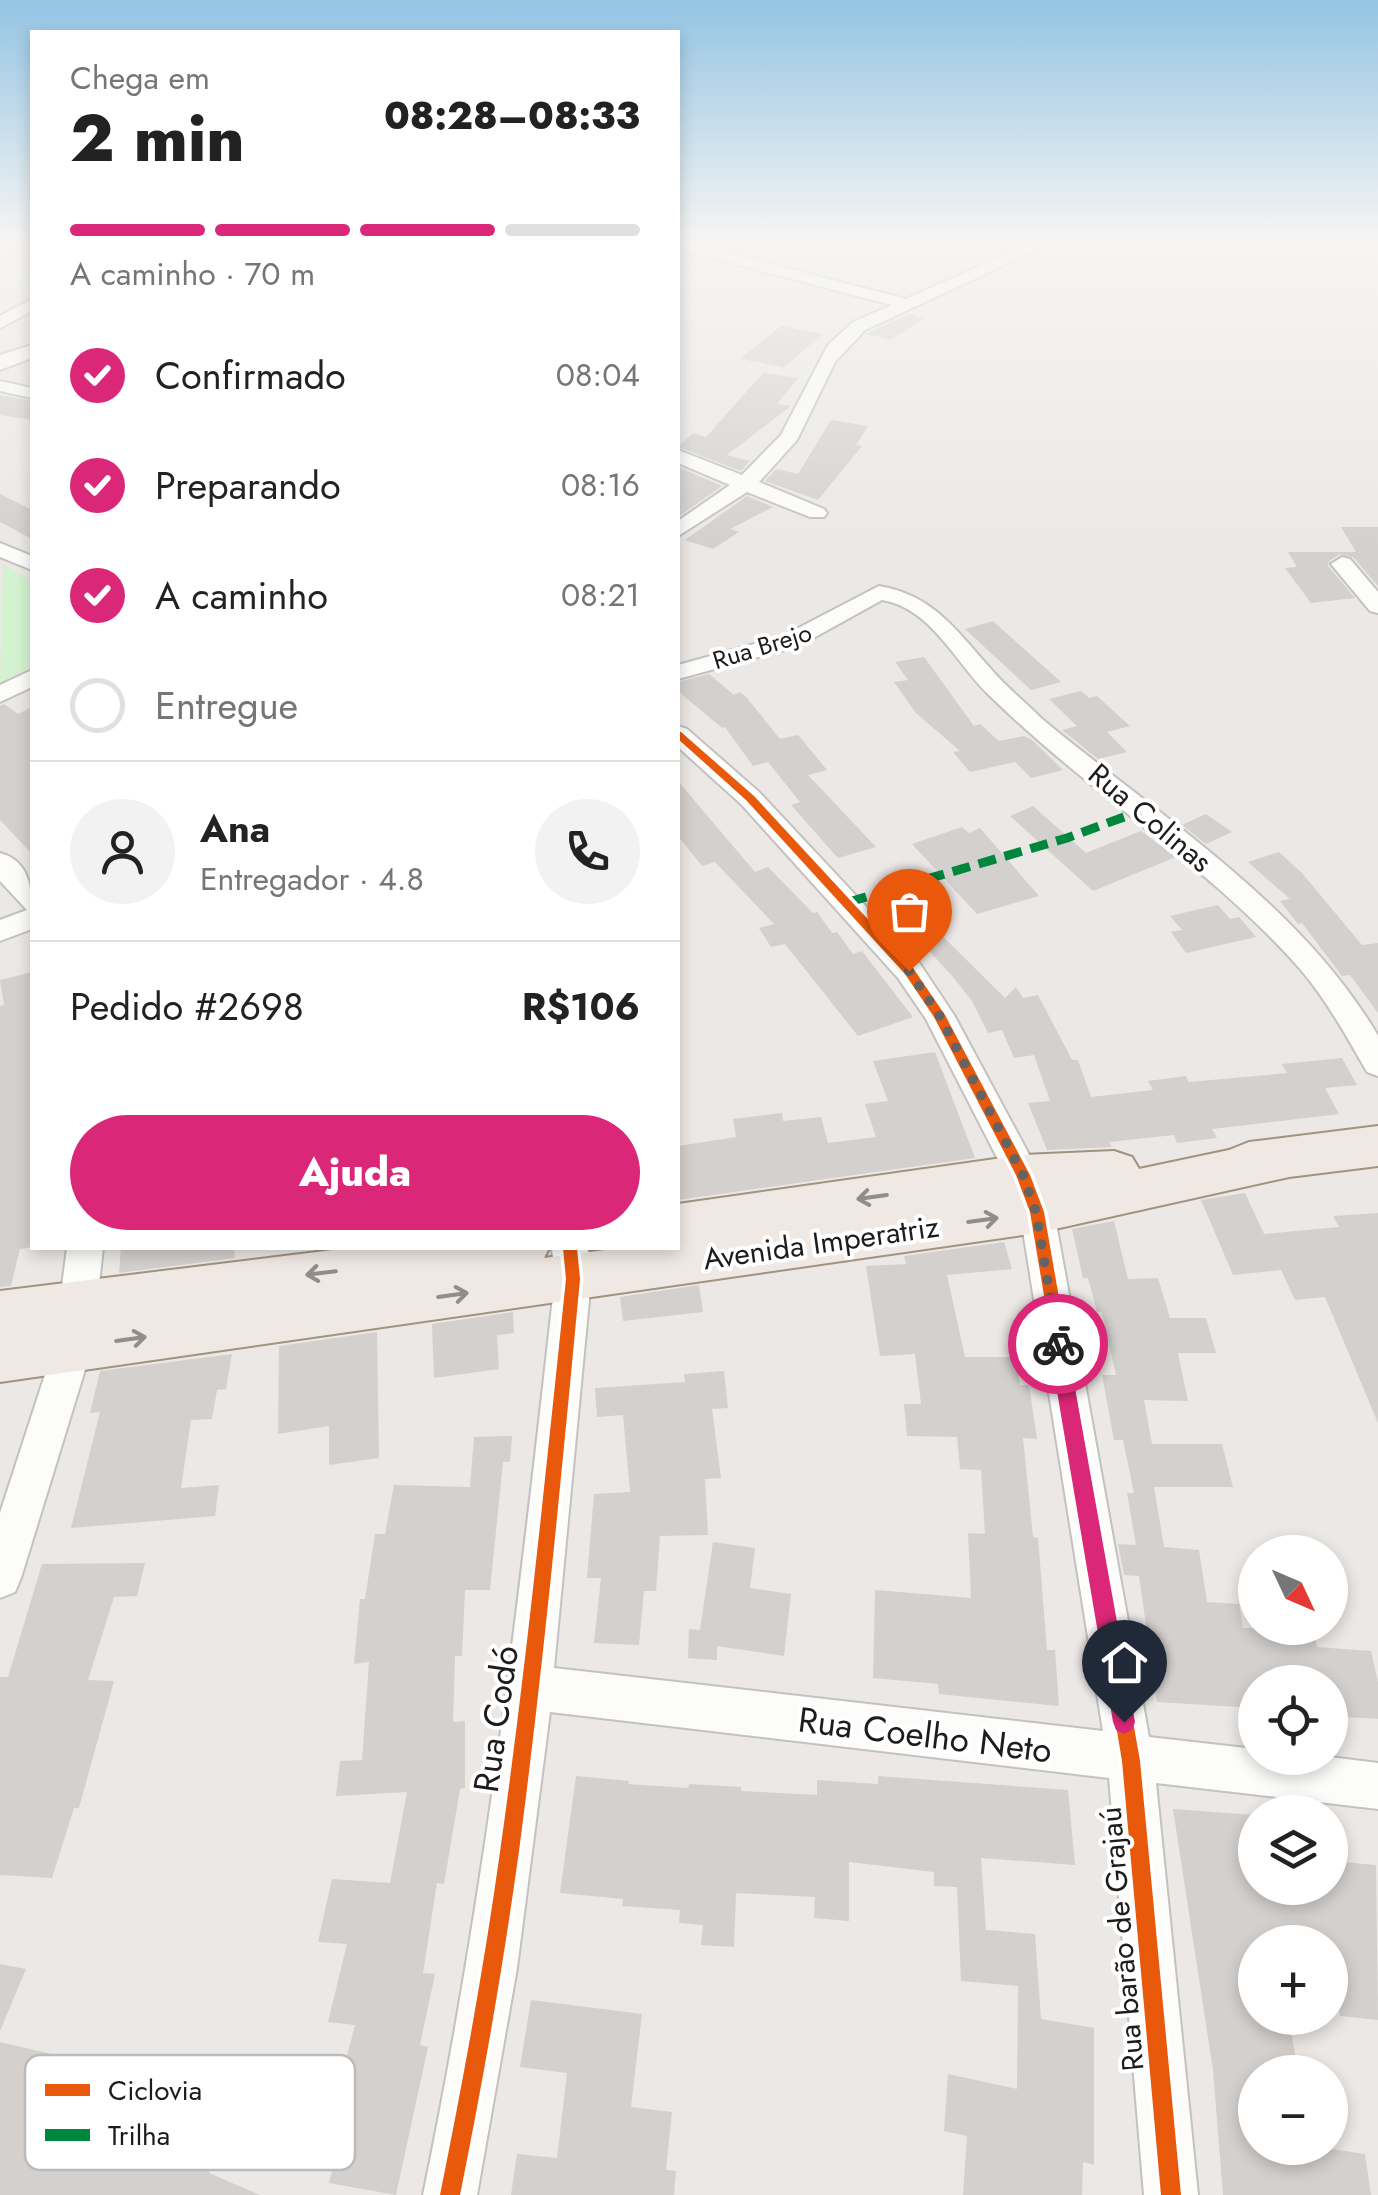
<!DOCTYPE html>
<html lang="pt">
<head>
<meta charset="utf-8">
<style>
  body { margin:0; font-family:Jost,sans-serif; background:#f2f2f2; color:#222; height:100vh; display:flex; flex-direction:column; font-size:38px; white-space:nowrap }
  * { box-sizing:border-box; margin:0 }
  p { font-size:32px; color:#767676 }
  .icon { flex:none; width:55px; height:55px; fill:none; stroke:currentColor; stroke-width:2; stroke-linecap:round; stroke-linejoin:round }
  .map { position:relative; flex:1; overflow:hidden }
  .details { position:absolute; left:30px; top:30px; width:650px; height:1220px; display:flex; flex-direction:column; background:#fff; border-radius:0px; box-shadow:0 5px 15px #0003 }
  .details>* { flex:none }
  .needle { width:65px; rotate:134deg }
  .fabs { position:absolute; left:1238px; top:1535px; display:grid; gap:20px }
  .fabs a { display:grid; place-items:center; width:110px; height:110px; border-radius:50%; background:#fff; box-shadow:0 5px 15px #0003; font-size:50px }
  .pin { position:absolute; display:grid; place-items:center; width:85px; height:85px; color:#fff; margin:-102px -42px; border-radius:50% 50% 50% 0; rotate:-45deg; box-shadow:0 0 10px #0007 }
  .pin .icon { rotate:45deg }
  .courier { position:absolute; display:grid; place-items:center; width:100px; height:100px; margin:-50px; border:8px solid #db2777; border-radius:50%; background:#fff; color:#222; box-shadow:0 2px 12px #0007 }
  .head em { font-style:normal; font-weight:800 }
  .head div { display:flex; flex-direction:column-reverse }
  .head { display:flex; align-items:center; justify-content:space-between; height:170px; padding:0 40px }
  h1 { font-size:65px; font-weight:800; line-height:75px }
  .bar { display:grid; grid-template-columns:repeat(4,1fr); gap:15px 10px; align-content:center; height:120px; padding:0 40px }
  .bar i { height:12px; border-radius:8px; background:#e0e0e0 }
  .bar .active { background:#db2777 }
  .bar p { grid-column:span 4 }
  .line { display:flex; align-items:center; gap:25px; padding:0 40px; border-top:2px solid #e0e0e0 }
  .line div { flex:1 }
  .round { display:grid; place-items:center; flex:none; width:105px; height:105px; border-radius:52px; background:#f2f2f2 }
  ol { padding:0 40px; list-style:none }
  li { display:flex; align-items:center; gap:30px; height:110px }
  li p { margin-inline-start:auto }
  li .icon { padding:10px; border-radius:50%; background:#db2777; color:#fff; stroke-width:4 }
  li:last-child { color:#767676 }
  li i { width:55px; height:55px; border:5px solid #e0e0e0; border-radius:50% }
  .action { display:flex; gap:20px; margin-top:auto; padding:20px 40px }
  .action a { flex:1; height:115px; border-radius:60px; background:#db2777; color:#fff; font-size:40px; font-weight:800; line-height:115px; text-align:center }
  .map>svg:first-child { display:block }
  .park { fill:#d3f2cf }
  .building { fill:#d3d0ce }
  .lines { fill:none; stroke-linecap:round; stroke-linejoin:round }
  .minor-casing { stroke:#c3c2c1; stroke-width:4 }
  .tertiary-casing { stroke:#c3c2c1; stroke-width:4 }
  .primary-casing { stroke:#a19281; stroke-width:4 }
  .minor { fill:#fcfcfb; fill-rule:evenodd }
  .tertiary { fill:#fcfcfb; fill-rule:evenodd }
  .primary { fill:#f0e9e3; fill-rule:evenodd }
  .quiet { stroke:#00873e; stroke-width:9; stroke-dasharray:18 9; stroke-linecap:butt }
  .cycleway-casing { stroke:#fff; stroke-width:7 }
  .cycleway { fill:#e8590c; fill-rule:evenodd }
  .oneway { stroke:#918d89 }
  .route { fill:#db2777 }
  .done { stroke:#646362; stroke-width:10; stroke-dasharray:0 18 }
  .labels { text-anchor:middle; stroke-width:8; stroke-linejoin:round; paint-order:stroke }
  .far-street-label { font-size:25px; fill:#1c1c1c; stroke:#fff }
  .street-label { font-size:30px; fill:#1c1c1c; stroke:#fff }
  .near-street-label { font-size:35px; fill:#1c1c1c; stroke:#fff }
  .key { fill:#fff; stroke:#bbb; stroke-width:2.5 }
  .key-label { font-size:28px; fill:#1c1c1c }
</style>
</head>
<body>
<div class="map">
<svg width="1378" height="2195" viewBox="0 0 1378 2195">
  <rect width="100%" height="100%" fill="#ebe8e5"/>
  <path class="park" d="M3,564l29,18v84l-32,17z"/>
  <path class="building" d="M909,314l15,4 -33,22 -25,-6z
    M781,326l42,8 -39,33 -44,-8z
    M763,373l35,5 -21,26 14,2 -64,49 23,6 -9,10 -63,-24 15,-14 13,4z
    M0,395l32,6v19l-32,-5z
    M831,420l37,6 -12,19 6,1 -44,54 -53,-19 11,-12 22,5z
    M678,467l44,19 -44,31z
    M0,494l32,16v29l-32,-17z
    M747,496l26,11 -43,22 9,3 -26,17 -28,-9z
    M1341,527h37v59l-25,-29 -13,-3 -11,7 -1,5 27,32 -44,5 -26,-35 12,-1 -9,-15h68z
    M993,621l68,61 -30,8 -66,-61z
    M924,657l50,69 6,-2 19,17 25,-5 7,3 32,31 -32,8 -16,-16 -45,10 -17,-20 7,-1 -44,-38 -22,-31 14,-2 -13,-18z
    M709,674l25,21 6,-3 7,6 33,41 18,-4 29,35 -19,5 68,72 -38,11 -47,-53 9,-3 -32,-40 -15,4 -28,-39 -3,1 -44,-37v-9z
    M1081,691l8,7 8,-2 33,30 -23,6 20,20 -29,7 -36,-29 15,-4 -28,-27z
    M4,704l14,10 14,-7v147l-32,-34v-114z
    M678,781l77,91 13,-5 45,46 4,-1 15,21 5,-1 16,22 9,-3 51,66 -55,19 -73,-92 -14,3 -12,-19 15,-4 -59,-62 -13,4 -24,-30z
    M1033,806l53,47 55,-22 35,26 -83,34 -83,-75z
    M1206,814l26,18 -26,12 -24,-19z
    M962,827l7,6 11,-5 59,68 -62,18 -65,-70z
    M1279,852l23,21 60,72 16,-2v70l-28,-38 -8,1 -40,-53 -4,1 -18,-23 10,-2 -42,-37z
    M906,900l99,98 11,-11 7,11 15,-3 34,65h6l13,37 62,-7 -5,-9 38,-5 3,6 98,-9 -5,-9 60,-6 15,27 -32,3 14,26 -127,15 5,9 -40,5 -3,-8 -65,7 3,5 -65,3 -19,-47 22,-2 -16,-46 -20,3 -12,-28 -14,3 -16,-32 -19,-24 -60,-65z
    M1218,905l12,14 9,-2 17,20 -70,16 -15,-21 11,-2 -12,-14z
    M32,972v275l-12,2 -9,37 -11,1v-281l4,-1 -4,-25z
    M935,1052l40,106 -297,42v-54l58,-9 -3,-18 49,-6 1,8 38,-4 7,26 48,-6 -11,-33 23,-3 -15,-40z
    M1245,1193l19,41 75,-7 -6,-11 45,-3v210l-53,-126 -30,3 -14,-30 -48,5 -32,-75z
    M1114,1221l14,58 30,-1 12,40h36l10,35h-38l10,48 -44,-1 8,44h70l11,43h-79l10,60 35,3 8,52 32,2 4,24h70l4,19 54,4 7,31v37l-48,-3v-34h-75v26l-98,-6 -18,-126 -15,-1 -6,-31 18,1 -9,-52h7l-11,-53h-9l-12,-65h14l-14,-63h-5l-9,-34h-5l-11,-49z
    M1004,1242l8,27 -65,6 18,82h50l5,28h9l8,54 -14,-1 10,99 5,1 9,112h8l4,56 -120,-12 -1,-10 -65,-6 2,-88 96,8 -3,-65 17,1 -4,-64 -21,-1 -3,-32 -50,-1 -3,-32h17l-6,-50 -35,2 -14,-90 40,-2 -2,-8z
    M121,1248h113l1,10 -116,15z
    M699,1285l4,27 -80,9 -3,-24z
    M513,1312l1,21 -17,2 2,34 -65,9 -2,-54z
    M377,1332l2,126 -50,7v-39l-51,8 1,-88z
    M232,1354l-6,35 -9,1 -5,29 -21,1 -10,68 38,-3 -4,31 -144,12 29,-116 -10,1 10,-42z
    M724,1371l4,37 -16,1 9,69 -16,1 3,56 -48,1 -4,55h-12l-5,54 -45,-2 7,-65h-14l7,-84 36,-2 -7,-77 -26,2 -2,-29 90,-6 -1,-8z
    M512,1436l-2,26h-7l-13,128h-25l-3,66h-7l-2,66 12,-1v67l-5,1 -16,95 -7,-1 -14,90 12,1 -15,71 8,2 -32,148 -67,-12 10,-38 -28,-5 12,-44 13,2 19,-73 -27,-3 19,-78 -29,-2 14,-63 58,4 17,-91 -71,4 4,-35 22,-1 7,-98 -15,2 6,-65h5l10,-65h10l9,-49 76,2 4,-50z
    M713,1542l42,6 -5,40 41,6 -7,62 -67,-10v14l-29,-2 1,-29 11,1z
    M145,1563l-8,33 -23,1 -26,83 26,1 -35,127h-5l-22,70 -52,-3v-198h8l34,-113z
    M576,1776l53,5 -1,3 60,4 1,-4 52,3v4l76,4v-15l61,4v-8l190,14 7,75 -94,-7 5,72 49,4 6,85 53,9v137l-11,-3 -1,33h-119l4,-59 -23,-5 4,-57 69,15 1,-103 -57,-5 -4,-94 -23,-1v-14l-85,-10v59l-35,-3 1,-21 -79,-4 -2,54 -33,-2 2,-20 -24,-2 1,-13 -58,-4 1,-7 -63,-6z
    M1173,1809l82,6v73h75v-27l46,4 2,155 -38,-4 -10,-74h-75v76h34l9,54 -43,-2v78h70l40,6 6,41h-148l-10,-125z
    M0,1964l26,5 -26,62z
    M531,2000l111,14 -11,93 41,5 -6,58 10,1 -2,24h-163l6,-41 40,4 10,-85 -47,-6z
    M0,2042l56,13 -23,59 6,2 -9,19 77,30 9,-18 45,19 10,-23 43,18 -5,12 51,22h-260z"/>
  <g class="lines">
    <defs>
      <path id="minor" d="M1040,239h20l-195,91 -30,32 -38,78 -38,42 65,27 3,4 -3,4h-14l-63,-25 -69,44v-15l52,-36 -52,-22v-13l64,25 39,-40 47,-90 25,-23 39,-17 -214,-56v-9l228,59z
        M32,299v12l-32,17v-12z
        M0,381l32,7v10l-32,-7z
        M0,543l32,13v14l-32,-13z
        M1342,557l8,2 28,33v21l-8,-2 -39,-47z
        M879,586c54,9 77,44 111,82 15,18 34,33 51,50 116,97 252,180 333,311l4,7v40l-11,-4c-20,-35 -40,-71 -66,-102 -92,-105 -214,-178 -313,-276 -32,-31 -57,-86 -106,-94l-83,46 -121,33v-14l105,-29z
        M32,670v17l-32,15v-17z
        M678,726l9,3 72,63 161,172 34,51 86,160 14,37 95,525 106,12v9l75,-1 48,6v46l-222,-26 42,412h-54l-35,-417 -559,-66 -33,256 -40,227h-54c63,-303 98,-609 132,-916l-3,-31h36l3,31 -37,389 549,63 -83,-519 -14,-37 -80,-156 -28,-41 -157,-174 -63,-57z
        M0,853c35,9 32,47 32,76l-32,12v-21l27,-10 -27,-29z
        M67,1248h36l-11,99 -71,231 -6,14 -15,6v-85l54,-166z"/>
      <path id="tertiary" d="M32,345v13l-32,12v-15z"/>
      <path id="primary" d="M1378,1126v40l-89,11 -252,56 -1037,149v-91l349,-43h200l-5,10 76,-10h58v-44l345,-49 91,-4 18,6 7,12 90,-19 20,-8z"/>
    </defs>
    <use href="#minor" class="minor-casing"/>
    <use href="#tertiary" class="tertiary-casing"/>
    <use href="#primary" class="primary-casing"/>
    <use href="#minor" class="minor"/>
    <use href="#tertiary" class="tertiary"/>
    <use href="#primary" class="primary"/>
    <path class="quiet" d="M849,902l218,-64 73,-27"/>
    <defs>
      <path id="cycleway" d="M678,731l3,1 73,64 159,172 32,47 85,160 14,37 96,549 41,434h-20l-39,-434 -92,-549 -14,-37 -82,-158 -29,-43 -159,-174 -68,-61z
        M563,1248h14l3,31c-18,191 -36,382 -61,572 -16,116 -36,230 -59,344h-20c23,-114 44,-228 60,-343 27,-191 46,-382 66,-573z"/>
    </defs>
    <use href="#cycleway" class="cycleway-casing"/>
    <use href="#cycleway" class="cycleway"/>
  </g>
  <defs><path id="oneway-shaft" d="M-6 0H5M1.5-3L5.5 0L1.5 3" fill="none" stroke-width="1.6" stroke-linecap="round" stroke-linejoin="round" transform="scale(2.5)"/></defs>
  <g class="oneway">
    <use href="#oneway-shaft" transform="translate(872 1197) rotate(172)"/>
    <use href="#oneway-shaft" transform="translate(983 1220) rotate(-8)"/>
    <use href="#oneway-shaft" transform="translate(321 1273) rotate(173)"/>
    <use href="#oneway-shaft" transform="translate(453 1295) rotate(-8)"/>
    <use href="#oneway-shaft" transform="translate(131 1339) rotate(-8)"/>
  </g>
  <linearGradient id="sky" x2="0" y2="1"><stop stop-color="#94c4e4"/><stop offset="0.44" stop-color="#f6f5f3"/><stop offset="1" stop-color="#f6f5f3" stop-opacity="0"/></linearGradient>
  <rect width="1378" height="547" fill="url(#sky)"/>
  <path class="route" d="M1058,1336l9,8 68,378 -3,8 -8,4 -8,-4 -3,-8 -64,-378z"/>
  <g class="lines">
    <path class="done" d="M909,971l30,44 84,160 13,37 22,132"/>
  </g>
  <g class="labels">
    <g class="far-street-label">
      <text transform="translate(762 646) rotate(-17)" y="9">Rua Brejo</text>
    </g>
    <g class="street-label">
      <text transform="translate(1150 818) rotate(40)" y="10">Rua Colinas</text>
      <text transform="translate(821 1243) rotate(-8)" y="10">Avenida Imperatriz</text>
      <text transform="translate(1122 1939) rotate(-95)" y="10">Rua barão de Grajaú</text>
    </g>
    <g class="near-street-label">
      <text transform="translate(496 1719) rotate(-82)" y="12">Rua Codó</text>
      <text transform="translate(925 1735) rotate(7)" y="12">Rua Coelho Neto</text>
    </g>
  </g>
  <rect x="25" y="2055" width="330" height="115" rx="15" class="key"/>
  <rect x="45" y="2084" width="45" height="12" fill="#e8590c"/>
  <rect x="45" y="2129" width="45" height="12" fill="#00873e"/>
  <g class="key-label">
    <text x="108" y="2100">Ciclovia</text>
    <text x="108" y="2145">Trilha</text>
  </g>
</svg>
<div class="fabs">
<a><svg class="needle" viewBox="-14 -14 28 28"><path d="M0-13l5 13h-10z" fill="#e53935"/><path d="M0 13l5-13h-10z" fill="#767676"/></svg></a>
<a><svg class="icon" aria-label="locate" viewBox="0 0 24 24"><circle cx="12" cy="12" r="6"/><path d="M12 2v4M12 18v4M2 12h4M18 12h4"/></svg></a>
<a><svg class="icon" aria-label="layers" viewBox="0 0 24 24"><path d="M12 4l9 5-9 5-9-5zM3 14l9 5 9-5"/></svg></a>
<a>+</a>
<a>−</a>
</div>
<div class="pin" style="left:909px;top:971px;background:#ea580c"><svg class="icon" aria-label="bag" viewBox="0 0 24 24"><path d="M5 8h14l-1 12H6zM9 8a3 3 0 0 1 6 0"/></svg></div>
<div class="pin" style="left:1124px;top:1722px;background:#1f2937"><svg class="icon" aria-label="home" viewBox="0 0 24 24"><path d="M3 11l9-7 9 7M6 9v11h12V9"/></svg></div>
<div class="courier" style="left:1058px;top:1344px"><svg class="icon" aria-label="bike" viewBox="0 0 24 24"><circle cx="6" cy="16" r="4"/><circle cx="18" cy="16" r="4"/><path d="M6 16l4-8h5l3 8M10 8l3 8H6M13 5h3"/></svg></div>
<section class="details">
<div class="head"><div><h1>2 min</h1><p>Chega em</p></div><em>08:28–08:33</em></div>
<div class="bar"><i class="active"></i><i class="active"></i><i class="active"></i><i></i><p>A caminho · 70 m</p></div>
<ol>
<li><svg class="icon" aria-label="check" viewBox="0 0 24 24"><path d="M5 12l5 5 9-10"/></svg>Confirmado<p>08:04</p></li>
<li><svg class="icon" aria-label="check" viewBox="0 0 24 24"><path d="M5 12l5 5 9-10"/></svg>Preparando<p>08:16</p></li>
<li><svg class="icon" aria-label="check" viewBox="0 0 24 24"><path d="M5 12l5 5 9-10"/></svg>A caminho<p>08:21</p></li>
<li><i></i>Entregue</li>
</ol>
<div class="line" style="height:180px"><a class="round"><svg class="icon" aria-label="person" viewBox="0 0 24 24"><circle cx="12" cy="8" r="4"/><path d="M4 21q1-7 8-7t8 7"/></svg></a><div><b>Ana</b><p>Entregador · 4.8</p></div><a class="round"><svg class="icon" aria-label="phone" viewBox="0 0 24 24"><path d="M5 4h4l2 5-3 2q2 4 5 5l2-3 5 2v4C11 20 4 13 5 4z"/></svg></a></div>
<div class="line" style="height:130px"><div>Pedido #2698</div><b>R$106</b></div>
<div class="action"><a>Ajuda</a></div>
</section>
</div>
</body>
</html>
